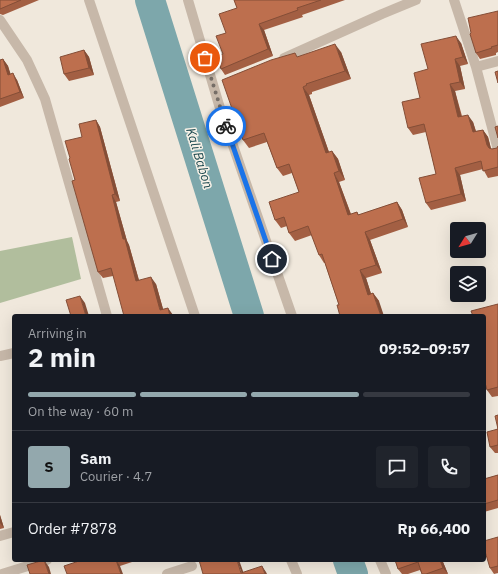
<!DOCTYPE html>
<html lang="en">
<head>
<meta charset="utf-8">
<style>
  body { margin:0; font-family:"IBM Plex Sans",sans-serif; background:#20242c; color:#f1f3f6; height:100vh; display:flex; flex-direction:column; font-size:15px; white-space:nowrap }
  * { box-sizing:border-box; margin:0 }
  p { font-size:13px; color:#9ea1a6 }
  .icon { flex:none; width:22px; height:22px; fill:none; stroke:currentColor; stroke-width:2; stroke-linecap:round; stroke-linejoin:round }
  .map { position:relative; flex:1; overflow:hidden }
  .panel { position:absolute; left:12px; top:314px; width:474px; height:248px; display:flex; flex-direction:column; background:#171b24; border-radius:4px; box-shadow:0 4px 16px #0002 }
  .panel>* { flex:none }
  .needle { width:26px; rotate:233deg }
  .buttons { position:absolute; left:450px; top:222px; display:grid; gap:8px }
  .buttons a { display:grid; place-items:center; width:36px; height:36px; border-radius:4px; background:#171b24; box-shadow:0 4px 16px #0002; font-size:20px }
  .pin { position:absolute; display:grid; place-items:center; width:34px; height:34px; color:#fff; margin:-17px; border:2px solid #fff; border-radius:50%; box-shadow:0 1px 4px #0007 }
  .courier { position:absolute; display:grid; place-items:center; width:40px; height:40px; margin:-20px; border:3px solid #1a73e8; border-radius:50%; background:#fff; color:#222; box-shadow:0 1px 5px #0007 }
  .headline em { font-style:normal; font-weight:700 }
  .headline div { display:flex; flex-direction:column-reverse }
  .headline { display:flex; align-items:center; justify-content:space-between; height:68px; padding:0 16px }
  h1 { font-size:26px; font-weight:700; line-height:30px }
  .bar { display:grid; grid-template-columns:repeat(4,1fr); gap:6px 4px; align-content:center; height:48px; padding:0 16px }
  .bar i { height:5px; border-radius:3px; background:#363941 }
  .bar .selected { background:#93a8ad }
  .bar p { grid-column:span 4 }
  .line { display:flex; align-items:center; gap:10px; padding:0 16px; border-top:1px solid #363941 }
  .line div { flex:1 }
  .round { display:grid; place-items:center; flex:none; width:42px; height:42px; border-radius:4px; background:#20242c }
  .map>svg:first-child { display:block }
  .green { fill:#b1be9d }
  .lines { fill:none; stroke-linecap:round; stroke-linejoin:round }
  .river { stroke:#7da7ab; stroke-width:30 }
  .minor { stroke:#c7b8a9; stroke-width:10 }
  .wall { fill:#a35f43 }
  .shaded-wall { fill:#844e37 }
  .building { fill:#bd6f4e; stroke:#844e37 }
  .done { stroke:#766e67; stroke-width:4; stroke-dasharray:0 7.2 }
  .route { stroke:#1a73e8; stroke-width:5 }
  .labels { text-anchor:middle; stroke-width:3; stroke-linejoin:round; paint-order:stroke }
  .water-label { font-size:13px; font-style:italic; fill:#214d53; stroke:#f8f2e8 }
</style>
</head>
<body>
<div class="map">
<svg width="498" height="574" viewBox="0 0 498 574">
  <rect width="100%" height="100%" fill="#f0e8dc"/>
  <path class="green" d="M72,237l9,42 -81,24v-52z"/>
  <g class="lines">
    <path class="river" d="M150,0l99,316
      M348,560l5,14"/>
    <path class="minor" d="M89,0l106,316
      M188,0l31,105 73,211
      M454,0l22,67 22,83
      M0,20l27,40 18,39 62,217
      M284,58l98,-44 34,-14
      M476,67l22,-6
      M0,356l14,-3
      M0,536l14,-4
      M291,560l6,14
      M380,560l6,14
      M2,574l45,-14
      M167,574l25,-8"/>
  </g>
  <path class="wall" d="M0,0h39l-36,15 -3,-1z
    M234,0h111l-43,15 1,2 -39,13 9,26 -48,19 -4,-6 5,-36 11,-25z
    M498,11v41l-2,1v2l-16,4 -4,-6 -5,-20z
    M461,43l7,21 -8,2 5,23 -10,2 7,25 11,6 3,9 7,-1 5,7 3,12 6,-1 1,-2v30l-10,2 -5,-9 -23,6 6,26 -35,9 -5,-7 10,-29 -10,-42 -13,3 -5,-7 12,-30 8,-29z
    M84,50l5,7 5,18 -25,6 -5,-7z
    M341,52l10,27 -39,13v2l-3,1 20,57 3,-1 6,8 7,21 -6,2 12,32 6,-2 2,3 38,-13 5,8 6,17 -38,13 12,33 -16,5 5,16 2,-1 6,8 -40,4 -14,-42h-1l-5,-8 -7,-20 -17,6 -6,-8 -2,-7 -6,2 -6,-8 24,-28 -7,-19 -9,3 -6,-8 -10,-26 -18,6 -6,-8 55,-83z
    M3,59l5,7 2,8 7,6 7,18 -24,9v-47z
    M96,120l4,7 20,74 -4,1 11,39 2,4 10,35 17,4 7,25 10,6v1l-60,-40 -10,2 -5,-6 -23,-92 -5,-22 12,-21z
    M498,304v92l-6,1 -5,-7z
    M498,429v24h-3l-5,-6z
    M498,475v33l-14,4v-33z
    M0,515l4,13 -4,1z
    M498,537v36l-4,1 -4,-6z
    M82,560h56l-18,6z
    M395,560h53l-5,2 5,12h-26l-2,-4 -12,4h-6l-4,-5z"/>
  <path class="shaded-wall" d="M259,24l5,6 9,26 -5,-7z
    M456,36l5,7 7,21 -5,-7z
    M335,44l6,8 10,27 -6,-8z
    M84,50l5,7 5,18 -5,-7z
    M3,59l5,7 5,15 -5,-6z
    M455,59l5,7 5,23 -5,-7z
    M13,73l4,7 7,18 -4,-6z
    M450,84l5,7 8,33 -5,-7z
    M303,87l6,8 23,66 -6,-8z
    M468,115l5,7 5,17 -5,-7z
    M96,120l4,7 20,74 -5,-7z
    M483,130l5,7 4,15 -5,-7z
    M332,151l6,8 7,21 -6,-9z
    M455,168l5,7 6,26 -5,-7z
    M334,173l5,9 15,41 -6,-8z
    M112,195l4,7 11,39 2,4 12,43 -5,-7 -13,-42z
    M397,202l5,8 6,17 -5,-8z
    M365,232l5,8 12,33 -6,-8z
    M360,270l6,8 8,25 -6,-8z
    M151,277l5,7 9,32 -5,-6z
    M373,293l6,8 5,15h-3z
    M80,296l5,7 4,13h-3z
    M168,308l5,7v1h-3z
    M0,515l4,13 -4,-5z
    M44,560l5,7 2,7h-2z
    M116,560l4,6 3,8h-2z
    M237,560h2l5,14h-2z
    M440,560h2l1,2 5,12 -5,-6z
    M262,566l4,6 1,2h-2z"/>
  <path class="building" d="M0,0h21l-21,9z
    M234,0h87l-24,8 1,2 -39,14 9,25 -47,20 -5,-13 7,-2 -7,-18 10,-3 -7,-19 18,-6z
    M498,11v34l-7,2 1,1 -16,5 -6,-19 1,-1 -3,-15z
    M456,36l7,21 -8,2 5,23 -10,2 8,33 10,-2 5,17 10,-2 4,15 2,3 3,1 5,-1 1,-2v21l-15,4 -2,-10 -26,7 6,26 -35,9 -7,-25 17,-4 -12,-50 -16,4 -6,-26 18,-4 -6,-25 14,-4 -7,-25z
    M335,44l10,27 -39,13 1,1 -4,2 23,66 6,-2 7,20 -5,2 14,42 9,-3 1,3 39,-13 6,17 -38,13 11,33 -16,5 8,25 5,-2 8,23h-41l-3,-11h2l-17,-51 -3,1 -11,-29 -19,7 -5,-16 -9,3 -6,-18 30,-10 -10,-28 -12,4 -13,-35 -21,7 -21,-60 49,-20 24,-7 2,4z
    M84,50l5,18 -25,6 -4,-17z
    M3,59l5,16 5,-2 7,19 -20,7v-39z
    M498,71v12l-3,-11z
    M96,120l19,74 -3,1 11,44h2l11,42 15,-4 9,33 8,-2 2,8h-46l-13,-48 -13,4 -26,-91 3,-1 -6,-21 1,-1 -5,-17 17,-4 -3,-13z
    M498,126v12l-3,-11z
    M80,296l6,20h-15l-5,-16z
    M498,304v83l-11,3 -3,-11v-63h-11l-2,-5z
    M498,415v14l-3,-13z
    M498,429v16l-8,2 -3,-15z
    M498,475v25l-14,4v-25z
    M498,537v29l-8,2 -6,-20v-7z
    M44,560l5,14h-19l-3,-9z
    M82,560h34l5,14h-54l-3,-8z
    M199,560h38l4,13 21,-7 3,8h-62z
    M395,560h45l3,8 -17,6h-4l-4,-12 -20,7z"/>
  <g class="lines">
    <path class="done" d="M205,58l21,68"/>
    <path class="route" d="M226,126l46,133"/>
  </g>
  <g class="labels">
    <g class="water-label">
      <text transform="translate(200 158) rotate(73)" y="5">Kali Babon</text>
    </g>
  </g>
</svg>
<div class="buttons">
<a><svg class="needle" viewBox="-14 -14 28 28"><path d="M0-13l5 13h-10z" fill="#e53935"/><path d="M0 13l5-13h-10z" fill="#9ea1a6"/></svg></a>
<a><svg class="icon" aria-label="layers" viewBox="0 0 24 24"><path d="M12 4l9 5-9 5-9-5zM3 14l9 5 9-5"/></svg></a>
</div>
<div class="pin" style="left:205px;top:58px;background:#ea580c"><svg class="icon" aria-label="bag" viewBox="0 0 24 24"><path d="M5 8h14l-1 12H6zM9 8a3 3 0 0 1 6 0"/></svg></div>
<div class="pin" style="left:272px;top:259px;background:#1f2937"><svg class="icon" aria-label="home" viewBox="0 0 24 24"><path d="M3 11l9-7 9 7M6 9v11h12V9"/></svg></div>
<div class="courier" style="left:226px;top:126px"><svg class="icon" aria-label="bike" viewBox="0 0 24 24"><circle cx="6" cy="16" r="4"/><circle cx="18" cy="16" r="4"/><path d="M6 16l4-8h5l3 8M10 8l3 8H6M13 5h3"/></svg></div>
<section class="panel">
<div class="headline"><div><h1>2 min</h1><p>Arriving in</p></div><em>09:52–09:57</em></div>
<div class="bar"><i class="selected"></i><i class="selected"></i><i class="selected"></i><i></i><p>On the way · 60 m</p></div>
<div class="line" style="height:72px"><b class="round" style="background:#93a8ad;color:#111">S</b><div><b>Sam</b><p>Courier · 4.7</p></div><a class="round"><svg class="icon" aria-label="chat" viewBox="0 0 24 24"><path d="M4 5h16v11H9l-5 4z"/></svg></a><a class="round"><svg class="icon" aria-label="phone" viewBox="0 0 24 24"><path d="M5 4h4l2 5-3 2q2 4 5 5l2-3 5 2v4C11 20 4 13 5 4z"/></svg></a></div>
<div class="line" style="height:52px"><div>Order #7878</div><b>Rp 66,400</b></div>
</section>
</div>
</body>
</html>
